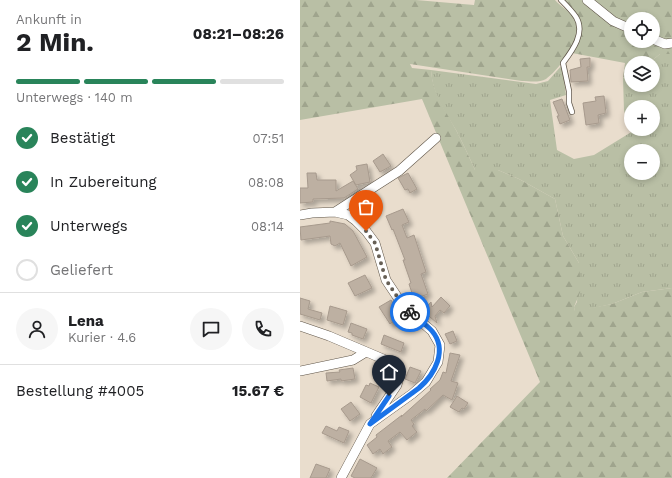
<!DOCTYPE html>
<html lang="de">
<head>
<meta charset="utf-8">
<style>
  body { margin:0; font-family:"Work Sans",sans-serif; background:#f6f6f6; color:#202124; height:100vh; display:flex; flex-direction:column; font-size:15px; white-space:nowrap }
  * { box-sizing:border-box; margin:0 }
  p { font-size:13px; color:#757577 }
  .icon { flex:none; width:22px; height:22px; fill:none; stroke:currentColor; stroke-width:2; stroke-linecap:round; stroke-linejoin:round }
  .map { position:relative; flex:1; overflow:hidden }
  .panel { display:flex; flex-direction:column; background:#fff; width:300px }
  .panel>* { flex:none }
  .fabs { position:absolute; left:324px; top:12px; display:grid; gap:8px }
  .fabs a { display:grid; place-items:center; width:36px; height:36px; border-radius:50%; background:#fff; box-shadow:0 2px 6px #0003; font-size:20px }
  .pin { position:absolute; display:grid; place-items:center; width:34px; height:34px; color:#fff; margin:-41px -17px; border-radius:50% 50% 50% 0; rotate:-45deg; box-shadow:0 0 4px #0007 }
  .pin .icon { rotate:45deg }
  .courier { position:absolute; display:grid; place-items:center; width:40px; height:40px; margin:-20px; border:3px solid #1a73e8; border-radius:50%; background:#fff; color:#222; box-shadow:0 1px 5px #0007 }
  .overview em { font-style:normal; font-weight:700 }
  .overview div { display:flex; flex-direction:column-reverse }
  .overview { display:flex; align-items:center; justify-content:space-between; height:68px; padding:0 16px }
  h1 { font-size:26px; font-weight:700; line-height:30px }
  .bar { display:grid; grid-template-columns:repeat(4,1fr); gap:6px 4px; align-content:center; height:48px; padding:0 16px }
  .bar i { height:5px; border-radius:3px; background:#e0e0e0 }
  .bar .selected { background:#29845a }
  .bar p { grid-column:span 4 }
  .line { display:flex; align-items:center; gap:10px; padding:0 16px; border-top:1px solid #e0e0e0 }
  .line div { flex:1 }
  .round { display:grid; place-items:center; flex:none; width:42px; height:42px; border-radius:21px; background:#f6f6f6 }
  ol { padding:0 16px; list-style:none }
  li { display:flex; align-items:center; gap:12px; height:44px }
  li p { margin-inline-start:auto }
  li .icon { padding:4px; border-radius:50%; background:#29845a; color:#fff; stroke-width:4 }
  li:last-child { color:#757577 }
  li i { width:22px; height:22px; border:2px solid #e0e0e0; border-radius:50% }
  main { display:flex; flex:1; min-height:0 }
  .map>svg:first-child { display:block }
  .grass { fill:url(#grass-tufts); fill-rule:evenodd }
  .forest { fill:url(#forest-firs) }
  .building { fill:#bdb0a2; stroke:#a79a8d; filter:url(#shadow) }
  .lines { fill:none; stroke-linecap:round; stroke-linejoin:round }
  .service-casing { stroke:#5f5548; stroke-width:6 }
  .minor-casing { stroke:#5f5548; stroke-width:10 }
  .service { stroke:#fff; stroke-width:4.5 }
  .minor { stroke:#fff; stroke-width:9 }
  .done { stroke:#665f55; stroke-width:4; stroke-dasharray:0 7.2 }
  .route { stroke:#1a73e8; stroke-width:5 }
</style>
</head>
<body>
<main>
<section class="panel">
<div class="overview"><div><h1>2 Min.</h1><p>Ankunft in</p></div><em>08:21–08:26</em></div>
<div class="bar"><i class="selected"></i><i class="selected"></i><i class="selected"></i><i></i><p>Unterwegs · 140 m</p></div>
<ol>
<li><svg class="icon" aria-label="check" viewBox="0 0 24 24"><path d="M5 12l5 5 9-10"/></svg>Bestätigt<p>07:51</p></li>
<li><svg class="icon" aria-label="check" viewBox="0 0 24 24"><path d="M5 12l5 5 9-10"/></svg>In Zubereitung<p>08:08</p></li>
<li><svg class="icon" aria-label="check" viewBox="0 0 24 24"><path d="M5 12l5 5 9-10"/></svg>Unterwegs<p>08:14</p></li>
<li><i></i>Geliefert</li>
</ol>
<div class="line" style="height:72px"><a class="round"><svg class="icon" aria-label="person" viewBox="0 0 24 24"><circle cx="12" cy="8" r="4"/><path d="M4 21q1-7 8-7t8 7"/></svg></a><div><b>Lena</b><p>Kurier · 4.6</p></div><a class="round"><svg class="icon" aria-label="chat" viewBox="0 0 24 24"><path d="M4 5h16v11H9l-5 4z"/></svg></a><a class="round"><svg class="icon" aria-label="phone" viewBox="0 0 24 24"><path d="M5 4h4l2 5-3 2q2 4 5 5l2-3 5 2v4C11 20 4 13 5 4z"/></svg></a></div>
<div class="line" style="height:52px"><div>Bestellung #4005</div><b>15.67 €</b></div>
</section>
<div class="map">
<svg width="372" height="478" viewBox="0 0 372 478">
  <defs>
    <pattern id="grass-tufts" width="24" height="20" patternUnits="userSpaceOnUse"><rect width="24" height="20" fill="#b9bfa5"/><path d="M3 7l-1-3M5 7V3M7 7l1-3M15 17l-1-3M17 17v-4M19 17l1-3" fill="none" stroke="#9fa48d"/></pattern>
    <pattern id="forest-firs" width="22" height="20" patternUnits="userSpaceOnUse"><rect width="22" height="20" fill="#b9bfa5"/><path d="M5 1l3.5 6h-7zM16 11l3.5 6h-7z" fill="#9fa48d"/></pattern>
    <filter id="shadow"><feDropShadow dx="3.5" dy="3.5" stdDeviation="2" flood-color="#0004"/></filter>
  </defs>
  <rect width="100%" height="100%" fill="#e9ddcd"/>
  <path class="grass" d="M360,54h12v234l-30,4 -30,12 -37,8 -1,-5 3,-5 2,-39 -16,-27 -8,-37 -36,-20 -21,-9h-23c-6,-13 -12,-27 -19,-40 -12,-21 -23,-34 -25,-60l105,14 12,-3 14,-16 4,30 -16,5 7,50 17,9 20,-4 39,-24 -1,-2h21v-22h-22v20l-7,-16 -1,-33 8,-6v13h22v-22h-4zM331,151h22v22h-22z"/>
  <path class="forest" d="M0,0h116l58,5 1,-5h80c7,8 22,15 24,28 1,13 -22,44 -33,51 -7,4 -17,2 -24,2l-112,-17 2,4 19,2c2,25 14,39 25,60 7,13 13,27 19,40h23l21,9 36,20 8,37 16,27 2,27 -7,17 1,4 37,-7 30,-12 30,-4v190h-225l93,-96 -118,-283 -122,21z
    M263,0h21l47,31v10h22l19,4v9h-12l-11,9h-18v9l-8,6 2,-15 -53,-10 10,-25z
    M290,0h82v42l-19,-5v-18h-22v8l-17,-7z"/>
  <path class="building" d="M290,58v9h-3l1,14 -17,1 -1,-12 11,-3 -1,-8z
    M304,96l2,17 -8,2 1,8 -13,2 -3,-22 13,-2 -1,-4z
    M262,99l8,21 -10,4 -3,-8h2l-6,-14z
    M83,154l8,12 -11,6 -7,-11z
    M67,164l3,18 -14,3 -6,-10 7,-5 -1,-4z
    M7,173h9l1,7h19v11l17,-10 5,8 -14,9 -31,1v3l-13,1v-15h8z
    M108,173l9,16 -7,4 -2,-4 -3,1 -7,-12z
    M103,209l6,13 -7,3 5,13 7,-3 12,37 -5,2 7,20 -14,5 -5,-15 2,-1 -8,-23h2l-12,-31 -1,1 -6,-14z
    M30,221l15,3 8,7 14,26 -16,9 -11,-23 -5,3 -4,-2 -1,-8 -29,4 -1,-13 30,-4z
    M65,275l7,13 -17,8 -7,-13z
    M141,297l9,9 -6,7 -4,-3 -5,6 2,7 -14,-12 8,-9 1,5z
    M0,298l10,3 -2,8 14,4 -2,7 -20,-6z
    M91,300l10,16 -11,8 -11,-17z
    M30,306l17,5 -4,14 -16,-5z
    M51,323l16,6 -4,10 -11,-4v-2l-4,-1z
    M153,331l4,10 -7,3 -5,-10z
    M84,335l20,8 -3,9 -20,-8z
    M150,353l10,2 -9,26 7,2 -6,17 -9,-5 -17,16 -1,-2 -14,11 3,4 -2,2 5,6 -10,8 -7,-8 -12,9 4,6 -9,7 -3,-5 -7,5 -6,-9 10,-8 -1,-2 26,-20 -1,2 30,-27 -1,-1 10,-9 3,-8 3,1z
    M110,367l11,4 -6,12 -10,-4z
    M53,368l2,11 -14,2v-2l-14,2 -1,-8 14,-1 -1,-2z
    M85,371l4,7 -8,4 -3,-7z
    M70,383l9,4 -8,16 -11,-6 6,-12 3,1z
    M157,396l11,7 -4,6 -2,-1 -3,4 -9,-5z
    M51,402l9,12 -10,7 -9,-12z
    M26,426l11,5 2,-4 10,4 -5,12 -22,-10z
    M60,459l17,9 -6,10h-16l-4,-2z
    M16,464l14,5 -4,9h-16z"/>
  <g class="lines">
    <defs>
      <path id="service" d="M261,0c5,5 11,11 15,17 10,16 -4,34 -13,46l6,28v12l3,9"/>
      <path id="minor" d="M287,0l26,21 18,8
        M353,39l12,5 7,-1
        M35,212l64,-41 37,-33
        M0,215l12,-2 23,-1 13,3 8,6 10,10 9,12 11,37 14,21 12,13 20,17 8,14 -2,17 -12,20 -14,12 -42,30 -29,54
        M0,326l29,10 66,28 5,9 -3,12 -21,31
        M0,371l53,-11 13,-8"/>
    </defs>
    <use href="#service" class="service-casing"/>
    <use href="#minor" class="minor-casing"/>
    <use href="#service" class="service"/>
    <use href="#minor" class="minor"/>
  </g>
  <g class="lines">
    <path class="done" d="M66,231l9,12 11,37 14,21 10,11"/>
    <path class="route" d="M89,396l-19,28 49,-36c16,-14 29,-38 13,-57 -6,-7 -15,-12 -22,-19"/>
  </g>
</svg>
<div class="fabs">
<a><svg class="icon" aria-label="locate" viewBox="0 0 24 24"><circle cx="12" cy="12" r="6"/><path d="M12 2v4M12 18v4M2 12h4M18 12h4"/></svg></a>
<a><svg class="icon" aria-label="layers" viewBox="0 0 24 24"><path d="M12 4l9 5-9 5-9-5zM3 14l9 5 9-5"/></svg></a>
<a>+</a>
<a>−</a>
</div>
<div class="pin" style="left:66px;top:231px;background:#ea580c"><svg class="icon" aria-label="bag" viewBox="0 0 24 24"><path d="M5 8h14l-1 12H6zM9 8a3 3 0 0 1 6 0"/></svg></div>
<div class="pin" style="left:89px;top:396px;background:#1f2937"><svg class="icon" aria-label="home" viewBox="0 0 24 24"><path d="M3 11l9-7 9 7M6 9v11h12V9"/></svg></div>
<div class="courier" style="left:110px;top:312px"><svg class="icon" aria-label="bike" viewBox="0 0 24 24"><circle cx="6" cy="16" r="4"/><circle cx="18" cy="16" r="4"/><path d="M6 16l4-8h5l3 8M10 8l3 8H6M13 5h3"/></svg></div>
</div>
</main>
</body>
</html>
